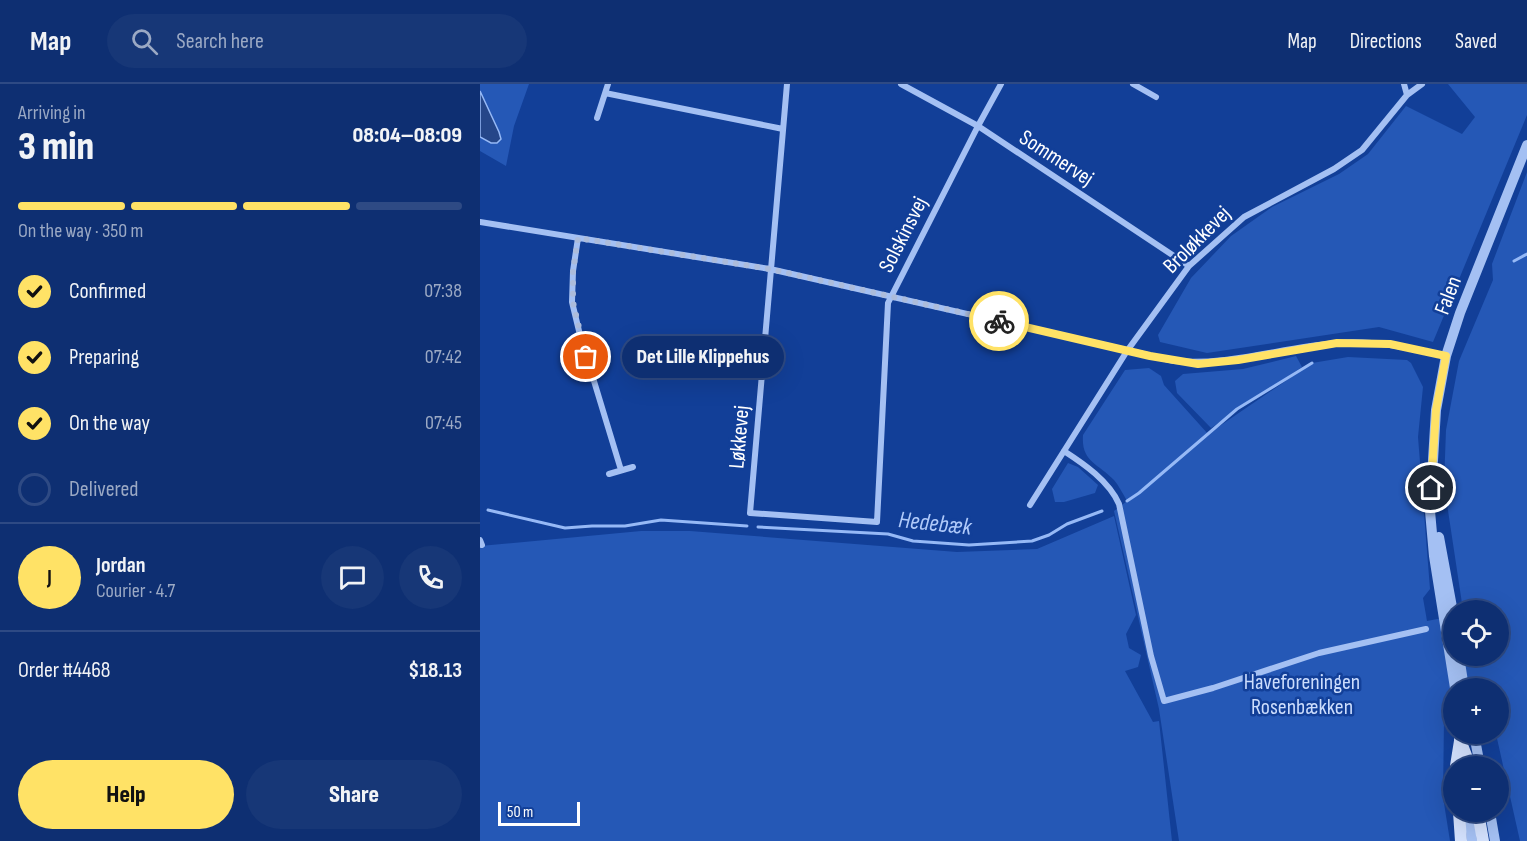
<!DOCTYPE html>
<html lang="en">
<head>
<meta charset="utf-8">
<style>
  body { margin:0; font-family:"Sofia Sans Condensed",sans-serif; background:#173777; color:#f1f3f6; height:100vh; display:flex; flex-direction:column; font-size:22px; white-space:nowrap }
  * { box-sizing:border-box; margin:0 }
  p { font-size:20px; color:#9ba9c4 }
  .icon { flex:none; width:33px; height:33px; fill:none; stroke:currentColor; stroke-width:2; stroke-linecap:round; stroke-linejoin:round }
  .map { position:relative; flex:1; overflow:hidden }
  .drawer { display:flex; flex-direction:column; background:#0e2f72; width:480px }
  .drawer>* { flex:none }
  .controls { position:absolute; left:963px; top:516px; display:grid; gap:12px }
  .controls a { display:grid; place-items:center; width:66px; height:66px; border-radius:50%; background:#0e2f72; box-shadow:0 6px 24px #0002,0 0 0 2px #2e4a84; font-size:30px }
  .scale { position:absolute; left:18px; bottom:15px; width:82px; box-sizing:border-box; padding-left:6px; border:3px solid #fff; border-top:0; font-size:16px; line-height:21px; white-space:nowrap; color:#fff; -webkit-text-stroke:4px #123f98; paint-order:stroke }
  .pin { position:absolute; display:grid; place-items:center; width:51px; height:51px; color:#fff; margin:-26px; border:3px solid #fff; border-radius:50%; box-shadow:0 2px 6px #0007 }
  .courier { position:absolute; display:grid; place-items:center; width:60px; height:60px; margin:-30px; border:4px solid #ffe266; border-radius:50%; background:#fff; color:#222; box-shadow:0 2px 8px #0007 }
  .bubble { position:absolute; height:42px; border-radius:21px; background:#0e2f72; box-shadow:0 6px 24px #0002,0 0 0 2px #2e4a84; font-size:20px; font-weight:800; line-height:42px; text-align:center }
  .head em { font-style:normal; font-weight:800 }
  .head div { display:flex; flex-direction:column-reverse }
  .head { display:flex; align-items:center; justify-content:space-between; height:102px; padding:0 18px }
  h1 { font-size:39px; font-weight:800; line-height:45px }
  .bar { display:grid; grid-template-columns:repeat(4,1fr); gap:9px 6px; align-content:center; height:72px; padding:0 18px }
  .bar i { height:8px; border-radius:4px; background:#2e4a84 }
  .bar .current { background:#ffe266 }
  .bar p { grid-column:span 4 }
  .line { display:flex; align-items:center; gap:15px; padding:0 18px; border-top:2px solid #2e4a84 }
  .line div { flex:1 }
  .round { display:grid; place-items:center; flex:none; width:63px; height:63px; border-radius:32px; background:#173777 }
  ol { padding:0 18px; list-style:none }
  li { display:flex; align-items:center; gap:18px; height:66px }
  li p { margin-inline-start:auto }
  li .icon { padding:6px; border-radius:50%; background:#ffe266; color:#111; stroke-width:4 }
  li:last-child { color:#9ba9c4 }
  li i { width:33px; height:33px; border:3px solid #2e4a84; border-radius:50% }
  .primary-button { display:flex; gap:12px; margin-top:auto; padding:12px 18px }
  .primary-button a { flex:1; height:69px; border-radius:36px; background:#ffe266; color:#111; font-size:24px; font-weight:800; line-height:69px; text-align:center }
  .primary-button a+a { background:#173777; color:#f1f3f6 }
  header { display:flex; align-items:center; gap:36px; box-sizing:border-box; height:84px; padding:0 30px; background:#0e2f72; border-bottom:2px solid #2e4a84 }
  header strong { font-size:28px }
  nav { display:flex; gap:33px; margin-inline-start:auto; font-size:21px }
  .search { width:420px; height:54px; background:#173777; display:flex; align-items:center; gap:15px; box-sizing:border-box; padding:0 21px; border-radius:33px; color:#9ba9c4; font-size:22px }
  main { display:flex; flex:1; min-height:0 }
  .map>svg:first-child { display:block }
  .green { fill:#2558b6 }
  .water { fill:#254689; stroke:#96b9f6; stroke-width:1.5 }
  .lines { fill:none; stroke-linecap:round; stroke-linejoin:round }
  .stream { stroke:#96b9f6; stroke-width:3 }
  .minor { stroke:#a4c0f3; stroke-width:6 }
  .tertiary { stroke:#a4c0f3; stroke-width:10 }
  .secondary { stroke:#d3e1fd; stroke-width:12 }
  .done { stroke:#acbcdb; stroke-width:6; stroke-dasharray:0 10.8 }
  .route { stroke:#ffe266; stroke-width:8 }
  .labels { text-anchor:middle; stroke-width:5; stroke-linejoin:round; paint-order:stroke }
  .street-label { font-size:22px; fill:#fff; stroke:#123f98 }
  .park-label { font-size:22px; fill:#ccddfd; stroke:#123f98 }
  .water-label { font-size:24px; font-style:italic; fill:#b0cafa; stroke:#123f98 }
</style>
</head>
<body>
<header>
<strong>Map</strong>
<div class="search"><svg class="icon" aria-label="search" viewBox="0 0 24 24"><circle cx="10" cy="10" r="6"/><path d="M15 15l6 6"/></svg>Search here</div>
<nav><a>Map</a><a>Directions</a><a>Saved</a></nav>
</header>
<main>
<section class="drawer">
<div class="head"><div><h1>3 min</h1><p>Arriving in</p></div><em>08:04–08:09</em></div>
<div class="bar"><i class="current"></i><i class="current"></i><i class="current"></i><i></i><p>On the way · 350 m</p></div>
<ol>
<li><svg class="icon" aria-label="check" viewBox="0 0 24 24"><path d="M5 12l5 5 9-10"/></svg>Confirmed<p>07:38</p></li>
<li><svg class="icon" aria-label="check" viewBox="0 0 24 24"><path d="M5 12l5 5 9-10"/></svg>Preparing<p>07:42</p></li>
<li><svg class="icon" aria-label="check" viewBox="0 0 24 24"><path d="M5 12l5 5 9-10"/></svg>On the way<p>07:45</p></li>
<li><i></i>Delivered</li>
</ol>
<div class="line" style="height:108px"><b class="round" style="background:#ffe266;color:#111">J</b><div><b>Jordan</b><p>Courier · 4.7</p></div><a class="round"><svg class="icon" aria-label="chat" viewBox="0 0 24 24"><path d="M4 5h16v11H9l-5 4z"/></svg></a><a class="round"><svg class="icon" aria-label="phone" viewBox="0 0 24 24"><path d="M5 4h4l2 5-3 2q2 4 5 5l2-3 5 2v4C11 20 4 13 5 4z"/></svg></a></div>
<div class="line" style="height:78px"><div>Order #4468</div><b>$18.13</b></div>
<div class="primary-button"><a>Help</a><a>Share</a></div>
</section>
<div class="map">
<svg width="1047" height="757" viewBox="0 0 1047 757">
  <rect width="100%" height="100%" fill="#123f98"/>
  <path class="green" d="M0,0h49l-15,42 -8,40 -26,-15z
    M968,0h79v31l-94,227 -54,-15 -172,26 -47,-11 -2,-7 33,-57 40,-42 41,-29 67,-33 29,-20 38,-48 56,28 13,-17z
    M1047,88v669h-7l-24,-107h2v-46h-44l-1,29 -9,2 -1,78 7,44h-271l-20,-132 -45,-198 13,-10c-4,-7 -8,-15 -13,-21 -16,-17 -33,-18 -31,-45l42,-65 24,-2 12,8 3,9 44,49 104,-71 36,-6 59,3 4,3 12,24 -5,50 12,152 -7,9 4,23 26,-5 1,40h44v-46h-35l-19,-126 2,-54 13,-69 34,-81 -1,-16z
    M816,272l6,11 -91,61 -34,-35 -2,-12 8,-7 60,-5z
    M588,379l10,4 20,18 -3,8 -31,9h-9l-3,-13z
    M634,432l22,99 -10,19 3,14 12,7 -3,12 -13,4 28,51 6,-1 13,120h-692v-295l161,-15h49l267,21 80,-3z"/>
  <path class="water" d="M0,7l19,41 2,7 -4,4h-6l-11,-6z"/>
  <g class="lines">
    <path class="stream" d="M1034,177l13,-7
      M647,417l12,-8 98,-84 75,-46
      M8,426l77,18 27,-2h33l36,-6 86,6
      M278,443l130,7 25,7 56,4 63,-4 17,-6 18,-11 35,-13"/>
    <path class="minor" d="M307,0l-37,429 127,9 11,-219 90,-177 23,-42
      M421,0l77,42 211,140
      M653,0l23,13
      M924,0l3,11
      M125,9l178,36
      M117,34l11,-34
      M0,138l290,47 404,92c56,5 108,-14 163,-18 37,-3 73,5 109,13
      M98,154l-5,33 -1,31 8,33 41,135
      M584,367c20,13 45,30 55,53l32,152 13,45 49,-13 106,-35 107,-24
      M129,390l24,-7
      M550,421l97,-154 62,-85 55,-49 90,-48 28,-19 45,-55 15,-11
      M0,456l2,5"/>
    <path class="tertiary" d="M959,453l15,81
      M979,572l5,32
      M975,604l-21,-132 -4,-45 6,-101 10,-54 14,-43 67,-168
      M979,650l4,32
      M994,650l6,32
      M989,728l3,29
      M1010,728l5,29"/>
    <path class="secondary" d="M980,656l10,26
      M976,682l4,-25
      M979,728l2,29
      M998,728l5,29"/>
  </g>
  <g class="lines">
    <path class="done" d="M106,273l-13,-55v-31l5,-33 192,31 229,52"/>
    <path class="route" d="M519,237l151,35 48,8 40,-4 99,-17 53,1 56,12 -10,54 -5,78"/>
  </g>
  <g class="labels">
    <g class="street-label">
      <text transform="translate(577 73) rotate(33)" y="8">Sommervej</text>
      <text transform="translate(422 150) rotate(-63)" y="8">Solskinsvej</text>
      <text transform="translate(716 155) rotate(-45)" y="8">Broløkkevej</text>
      <text transform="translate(967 211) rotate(-69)" y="8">Falen</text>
      <text transform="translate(258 353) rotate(-85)" y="8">Løkkevej</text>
    </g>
    <g class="park-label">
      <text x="822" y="605">Haveforeningen<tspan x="822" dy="25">Rosenbækken</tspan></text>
    </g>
    <g class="water-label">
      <text transform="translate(455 439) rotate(6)" y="8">Hedebæk</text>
    </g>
  </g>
</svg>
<div class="controls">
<a><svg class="icon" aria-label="locate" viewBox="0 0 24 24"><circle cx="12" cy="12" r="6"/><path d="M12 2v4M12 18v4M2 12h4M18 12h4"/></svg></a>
<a>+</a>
<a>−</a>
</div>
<div class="scale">50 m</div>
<div class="pin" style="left:106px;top:273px;background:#ea580c"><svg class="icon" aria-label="bag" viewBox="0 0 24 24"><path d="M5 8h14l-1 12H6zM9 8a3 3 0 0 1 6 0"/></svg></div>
<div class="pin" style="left:951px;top:404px;background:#1f2937"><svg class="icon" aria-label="home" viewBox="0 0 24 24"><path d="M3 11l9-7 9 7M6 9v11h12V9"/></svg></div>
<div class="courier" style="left:519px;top:237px"><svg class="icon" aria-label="bike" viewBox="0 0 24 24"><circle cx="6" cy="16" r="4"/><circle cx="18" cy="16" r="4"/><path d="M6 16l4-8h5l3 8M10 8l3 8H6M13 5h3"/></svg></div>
<div class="bubble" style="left:142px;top:252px;width:162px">Det Lille Klippehus</div>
</div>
</main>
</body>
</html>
